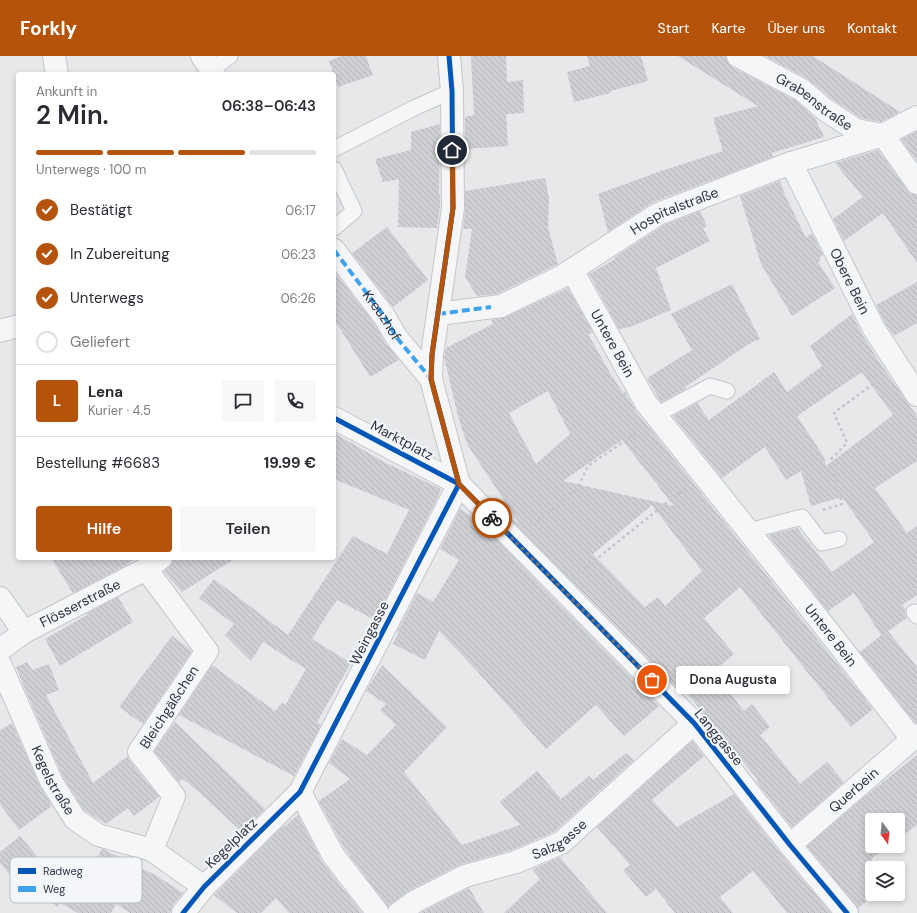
<!DOCTYPE html>
<html lang="de">
<head>
<meta charset="utf-8">
<style>
  body { margin:0; font-family:"DM Sans",sans-serif; background:#f7f7f7; color:#2b2b33; height:100vh; display:flex; flex-direction:column; font-size:15px; white-space:nowrap }
  * { box-sizing:border-box; margin:0 }
  p { font-size:13px; color:#7c7c81 }
  .icon { flex:none; width:22px; height:22px; fill:none; stroke:currentColor; stroke-width:2; stroke-linecap:round; stroke-linejoin:round }
  .map { position:relative; flex:1; overflow:hidden }
  .panel { position:absolute; left:16px; top:16px; width:320px; height:488px; display:flex; flex-direction:column; background:#fff; border-radius:4px; box-shadow:0 2px 6px #0003 }
  .panel>* { flex:none }
  .needle { width:26px; rotate:165deg }
  .fabs { position:absolute; left:865px; top:757px; display:grid; gap:8px }
  .fabs a { display:grid; place-items:center; width:40px; height:40px; border-radius:4px; background:#fff; box-shadow:0 2px 6px #0003; font-size:20px }
  .pin { position:absolute; display:grid; place-items:center; width:34px; height:34px; color:#fff; margin:-17px; border:2px solid #fff; border-radius:50%; box-shadow:0 1px 4px #0007 }
  .courier { position:absolute; display:grid; place-items:center; width:40px; height:40px; margin:-20px; border:3px solid #b45309; border-radius:50%; background:#fff; color:#222; box-shadow:0 1px 5px #0007 }
  .bubble { position:absolute; height:28px; border-radius:4px; background:#fff; box-shadow:0 2px 6px #0003; font-size:13px; font-weight:600; line-height:28px; text-align:center }
  .overview em { font-style:normal; font-weight:600 }
  .overview div { display:flex; flex-direction:column-reverse }
  .overview { display:flex; align-items:center; justify-content:space-between; height:68px; padding:0 20px }
  h1 { font-size:26px; font-weight:600; line-height:30px }
  .bar { display:grid; grid-template-columns:repeat(4,1fr); gap:6px 4px; align-content:center; height:48px; padding:0 20px }
  .bar i { height:5px; border-radius:3px; background:#e1e1e2 }
  .bar .current { background:#b45309 }
  .bar p { grid-column:span 4 }
  .line { display:flex; align-items:center; gap:10px; padding:0 20px; border-top:1px solid #e1e1e2 }
  .line div { flex:1 }
  .round { display:grid; place-items:center; flex:none; width:42px; height:42px; border-radius:4px; background:#f7f7f7 }
  ol { padding:0 20px; list-style:none }
  li { display:flex; align-items:center; gap:12px; height:44px }
  li p { margin-inline-start:auto }
  li .icon { padding:4px; border-radius:50%; background:#b45309; color:#fff; stroke-width:4 }
  li:last-child { color:#7c7c81 }
  li i { width:22px; height:22px; border:2px solid #e1e1e2; border-radius:50% }
  .button { display:flex; gap:8px; margin-top:auto; padding:8px 20px }
  .button a { flex:1; height:46px; border-radius:4px; background:#b45309; color:#fff; font-size:16px; font-weight:600; line-height:46px; text-align:center }
  .button a+a { background:#f7f7f7; color:#2b2b33 }
  header { display:flex; align-items:center; gap:24px; box-sizing:border-box; height:56px; padding:0 20px; background:#b45309; color:#fff }
  header strong { font-size:19px }
  nav { display:flex; gap:22px; margin-inline-start:auto; font-size:14px }
  .map>svg:first-child { display:block }
  .building { fill:url(#building-back-hatch); fill-rule:evenodd }
  .lines { fill:none; stroke-linecap:round; stroke-linejoin:round }
  .service-casing { stroke:#c4c6c8; stroke-width:17 }
  .minor-casing { stroke:#c4c6c8; stroke-width:24 }
  .path { stroke:#c5c6ca; stroke-width:2.5; stroke-dasharray:3 3; stroke-linecap:butt }
  .service { stroke:#f5f6f7; stroke-width:15 }
  .minor { stroke:#f5f6f7; stroke-width:22 }
  .quiet { stroke:#3ea3ec; stroke-width:4; stroke-dasharray:8 4; stroke-linecap:butt }
  .cycleway-casing { stroke:#f4f6f9; stroke-width:8 }
  .cycleway { stroke:#0057b8; stroke-width:5 }
  .done { stroke:#6c737f; stroke-width:4; stroke-dasharray:0 7.2 }
  .route { stroke:#b45309; stroke-width:5 }
  .labels { text-anchor:middle; stroke-width:4; stroke-linejoin:round; paint-order:stroke }
  .street-label { font-size:14px; fill:#2b3445; stroke:#f4f6f9 }
  .key { fill:#f4f6f9; stroke:#b8bcc3; stroke-width:1 }
  .key-label { font-size:11px; fill:#2b3445 }
</style>
</head>
<body>
<header>
<strong>Forkly</strong>
<nav><a>Start</a><a>Karte</a><a>Über uns</a><a>Kontakt</a></nav>
</header>
<div class="map">
<svg width="917" height="857" viewBox="0 0 917 857">
  <defs>
    <pattern id="building-back-hatch" width="6" height="6" patternUnits="userSpaceOnUse"><rect width="6" height="6" fill="#ced0d3"/><path d="M-1 5l2 2M0 0l6 6M5-1l2 2" fill="none" stroke="#b1b3b6"/></pattern>
  </defs>
  <rect width="100%" height="100%" fill="#e6e8ea"/>
  <path class="building" d="M341,0h25l7,19 -35,12 -9,-26z
    M471,0h35l1,26 16,-2 1,33 -18,1 2,32 -43,3v-32l9,-2z
    M587,0h54l7,25 -37,10v2l-37,9 -7,-30 23,-6z
    M678,0h48l1,6 5,5 63,33 20,18 9,19 -52,16 1,4 -120,45 -45,30 -10,-38 60,-22 65,-21 -10,-33 45,-12z
    M765,0h48l87,56 -19,10 -20,-4 -29,-19 -24,-20z
    M440,68l-1,71h1v12l-3,21 -39,-1 1,-48 -16,3 -8,-23 36,-9v-18z
    M917,75v30l-16,-22z
    M878,94l29,40 4,4 6,1v68l-34,-50 -39,28 -11,-22 30,-22 -28,-34z
    M545,122l4,20 -1,30 10,36 -61,30 -20,2 -12,-19 7,-48h-9l2,-19v-19z
    M780,125l5,14 21,43 6,-5 11,22 -4,3 2,3 -3,1 17,26 -43,28 -31,-52 -21,-68z
    M700,155l7,15 -4,2 7,13 -54,27 15,42 -41,17 -11,2 -30,-55 26,-15v-2l49,-32z
    M387,171l41,53 -35,27 -41,-54z
    M334,215l40,52 12,21 13,16 -29,17 -36,-58z
    M917,226v41l-23,13 -9,-13 -9,-18z
    M732,228l28,55 -8,3 -67,45 1,2 -25,13 -14,-24 45,-28 -21,-36z
    M568,232l25,45 -5,1 21,37 14,22 2,-1 11,19 237,298 -22,18 -111,-140 -36,31 30,36 -21,18 31,39 8,-7 18,23 -10,8 40,49 27,-22 17,20 -52,45 -36,-46 2,-1 -34,-41h-1l-41,-53 -4,3 -167,-170 8,4 -52,-79 -9,-28 -14,-59 2,-9 47,-24 -2,-4 15,-3zM548,335l22,43 -34,30 -27,-51zM622,384l52,66 -111,-25zM652,449l50,66 -37,35 -7,-9 -13,10 -52,-53z
    M852,258l11,22 17,27 37,53v45l-42,27 32,45 10,-7v69l-15,10 4,5 -1,3 2,5 -19,13 29,36v56h-2l-55,-71 25,-20 -4,3 -27,-42 -26,18 -60,-76 29,-7 35,44 42,-30 -32,-45 -31,9 -10,-35 -15,9 -21,-33 -43,31 -49,-62 24,-13 12,17 65,-48 13,20 35,-26 -12,-20zM862,316l31,43 -67,51 -2,-9 -27,-41z
    M334,377l50,29 57,27 -2,5v1l-64,125 -38,-20 -9,13 -2,-1 2,1 -16,26 39,24 -34,59 4,3 -27,51 -115,-61 33,-50 63,46 7,-8 4,1 20,-35 -43,-27 -12,19 -26,-26 9,-11 -35,-26 15,-19 74,56 65,-99 34,18 22,-44 -75,-31z
    M460,453l17,11 182,186 -35,30 -28,-31 -50,44 -69,-78 -38,-40 -14,29 -32,-16 5,-11 -1,-1 20,-39 16,9 26,-42 -19,-11z
    M51,502h85l-13,9 -50,26z
    M173,502h63l-54,34 -18,-20 8,-9z
    M118,541l15,25 -73,44 -15,-27 42,-24 -1,-1z
    M172,580l20,15 -49,73 -24,-17z
    M27,606l5,8 17,-6 10,26 -13,5 47,88 35,-27 1,4 30,37 -25,19 -6,-8 -22,16 -22,-14 -22,-35 -38,-88 -8,-20z
    M382,609l65,62 -43,45 58,73 58,-20 -20,-23 37,-31 24,28 28,-23 4,4 33,-27 8,7 -80,72 -42,18 -53,15 -49,25 -18,13 -4,4 -44,-59 -25,-47 31,-22 -21,-16 13,-24 25,16 29,-30 -16,-15 6,-6 -20,-13z
    M175,666l90,87 -23,23 -42,-39 -17,-14 -4,3 -25,-31z
    M12,667l28,63 12,20 -33,24 -19,-26v-74z
    M692,685l12,15 -52,44 25,27 57,-33 46,59 51,60h-44l-34,-42 -33,26 13,16h-58l-19,-24 -10,8 -23,-27 7,-5 -33,-38z
    M917,699v70l-19,14v-19h-26v26h16l-16,12v39l-14,11 -51,-62 56,-48z
    M298,759l25,48 39,50h-73l-13,-15 -15,15h-24l-23,-18 69,-69 1,1z
    M20,780l32,38 11,-12 22,18 17,-31 5,2 50,25 26,17 -10,12 -3,8h-40l-14,-9 -5,9h-33l-18,-10 -3,4 -29,-24 -7,5 -21,-25v-11z
    M560,801l47,56h-103l36,-34 -8,-10z
    M469,832l15,25h-63l1,-1z"/>
  <g class="lines">
    <defs>
      <path id="service" d="M211,14l19,-14
        M334,93l80,-41 38,-17
        M334,113l20,42 -20,17
        M656,359l54,-29 17,5
        M749,475l53,-14 20,26 17,-4
        M914,556l3,4"/>
      <g id="minor">
        <path d="M54,0l3,18"/>
        <path d="M202,0l12,18"/>
        <path d="M449,0l3,35 1,117 -21,147 -1,24 28,105"/>
        <path id="s1" d="M738,0l64,34 22,19 32,21 27,5 34,48"/>
        <path id="s2" d="M791,107l83,166 43,66"/>
        <path d="M334,194l50,66 13,22 34,41"/>
        <path id="s3" d="M572,214l74,133 175,219 91,117"/>
        <path id="s4" d="M438,258l63,-8 60,-29 97,-63 133,-51 92,-28 34,-18"/>
        <path d="M0,275l18,-5"/>
        <path d="M334,362l125,66 235,239 96,122 57,68"/>
        <path d="M146,513l61,82 -68,101 35,44 -22,54"/>
        <path d="M0,542l24,34"/>
        <path id="s5" d="M0,594l24,-18 122,-63 15,-11"/>
        <path id="s6" d="M0,608l51,117 24,38 23,16 54,15 52,37"/>
        <path d="M300,736l33,63 45,58"/>
        <path id="s7" d="M790,789l127,-110"/>
        <path d="M183,857l21,-26 96,-95 159,-308"/>
        <path id="s8" d="M399,857l17,-12 49,-25 51,-14 45,-19 133,-120"/>
      </g>
    </defs>
    <use href="#service" class="service-casing"/>
    <use href="#minor" class="minor-casing"/>
    <path class="path" d="M823,454l19,-6 -11,-45 16,-16 -13,-30 44,-33
      M533,469l44,-36 11,-23 50,-34
      M580,516l104,-83"/>
    <use href="#service" class="service"/>
    <use href="#minor" class="minor"/>
    <g class="quiet">
      <path id="s9" d="M334,194l50,66 13,22 34,41"/>
      <path d="M438,258l53,-7"/>
    </g>
    <defs>
      <path id="cycleway" d="M449,0l3,35 1,117 -21,147 -1,24 28,105
        M334,362l125,66 235,239 96,122 57,68
        M183,857l21,-26 96,-95 159,-308"/>
    </defs>
    <use href="#cycleway" class="cycleway-casing"/>
    <use href="#cycleway" class="cycleway"/>
  </g>
  <g class="lines">
    <path class="done" d="M492,462l160,162"/>
    <path class="route" d="M452,94l1,58 -21,146 -1,25 28,105 33,34"/>
  </g>
  <g class="labels">
    <g class="street-label">
      <text dy="5" stroke="none"><textPath href="#s1" startOffset="89">Grabenstraße</textPath></text>
      <text dy="5" stroke="none"><textPath href="#s4" startOffset="262">Hospitalstraße</textPath></text>
      <text dy="5" stroke="none"><textPath href="#s2" startOffset="132">Obere Bein</textPath></text>
      <text dy="5" stroke="none"><textPath href="#s9" startOffset="81">Kreuzhof</textPath></text>
      <text dy="5" stroke="none"><textPath href="#s3" startOffset="84">Untere Bein</textPath></text>
      <text transform="translate(402 384) rotate(28)" y="5">Marktplatz</text>
      <text dy="5" stroke="none"><textPath href="#s5" startOffset="93">Flösserstraße</textPath></text>
      <text transform="translate(369 577) rotate(-63)" y="5">Weingasse</text>
      <text dy="5" stroke="none"><textPath href="#s3" startOffset="449">Untere Bein</textPath></text>
      <text transform="translate(169 651) rotate(-57)" y="5">Bleichgäßchen</text>
      <text transform="translate(719 681) rotate(51)" y="5">Langgasse</text>
      <text dy="5" stroke="none"><textPath href="#s6" startOffset="128">Kegelstraße</textPath></text>
      <text dy="5" stroke="none"><textPath href="#s7" startOffset="84">Querbein</textPath></text>
      <text dy="5" stroke="none"><textPath href="#s8" startOffset="178">Salzgasse</textPath></text>
      <text transform="translate(231 787) rotate(-44)" y="5">Kegelplatz</text>
    </g>
  </g>
  <rect x="10" y="801" width="132" height="46" rx="6" class="key"/>
  <rect x="18" y="812" width="18" height="6" fill="#0057b8"/>
  <rect x="18" y="830" width="18" height="6" fill="#3ea3ec"/>
  <g class="key-label">
    <text x="43" y="819">Radweg</text>
    <text x="43" y="837">Weg</text>
  </g>
</svg>
<div class="fabs">
<a><svg class="needle" viewBox="-14 -14 28 28"><path d="M0-13l5 13h-10z" fill="#e53935"/><path d="M0 13l5-13h-10z" fill="#7c7c81"/></svg></a>
<a><svg class="icon" aria-label="layers" viewBox="0 0 24 24"><path d="M12 4l9 5-9 5-9-5zM3 14l9 5 9-5"/></svg></a>
</div>
<div class="pin" style="left:652px;top:624px;background:#ea580c"><svg class="icon" aria-label="bag" viewBox="0 0 24 24"><path d="M5 8h14l-1 12H6zM9 8a3 3 0 0 1 6 0"/></svg></div>
<div class="pin" style="left:452px;top:94px;background:#1f2937"><svg class="icon" aria-label="home" viewBox="0 0 24 24"><path d="M3 11l9-7 9 7M6 9v11h12V9"/></svg></div>
<div class="courier" style="left:492px;top:462px"><svg class="icon" aria-label="bike" viewBox="0 0 24 24"><circle cx="6" cy="16" r="4"/><circle cx="18" cy="16" r="4"/><path d="M6 16l4-8h5l3 8M10 8l3 8H6M13 5h3"/></svg></div>
<div class="bubble" style="left:676px;top:610px;width:114px">Dona Augusta</div>
<section class="panel">
<div class="overview"><div><h1>2 Min.</h1><p>Ankunft in</p></div><em>06:38–06:43</em></div>
<div class="bar"><i class="current"></i><i class="current"></i><i class="current"></i><i></i><p>Unterwegs · 100 m</p></div>
<ol>
<li><svg class="icon" aria-label="check" viewBox="0 0 24 24"><path d="M5 12l5 5 9-10"/></svg>Bestätigt<p>06:17</p></li>
<li><svg class="icon" aria-label="check" viewBox="0 0 24 24"><path d="M5 12l5 5 9-10"/></svg>In Zubereitung<p>06:23</p></li>
<li><svg class="icon" aria-label="check" viewBox="0 0 24 24"><path d="M5 12l5 5 9-10"/></svg>Unterwegs<p>06:26</p></li>
<li><i></i>Geliefert</li>
</ol>
<div class="line" style="height:72px"><b class="round" style="background:#b45309;color:#fff">L</b><div><b>Lena</b><p>Kurier · 4.5</p></div><a class="round"><svg class="icon" aria-label="chat" viewBox="0 0 24 24"><path d="M4 5h16v11H9l-5 4z"/></svg></a><a class="round"><svg class="icon" aria-label="phone" viewBox="0 0 24 24"><path d="M5 4h4l2 5-3 2q2 4 5 5l2-3 5 2v4C11 20 4 13 5 4z"/></svg></a></div>
<div class="line" style="height:52px"><div>Bestellung #6683</div><b>19.99 €</b></div>
<div class="button"><a>Hilfe</a><a>Teilen</a></div>
</section>
</div>
</body>
</html>
